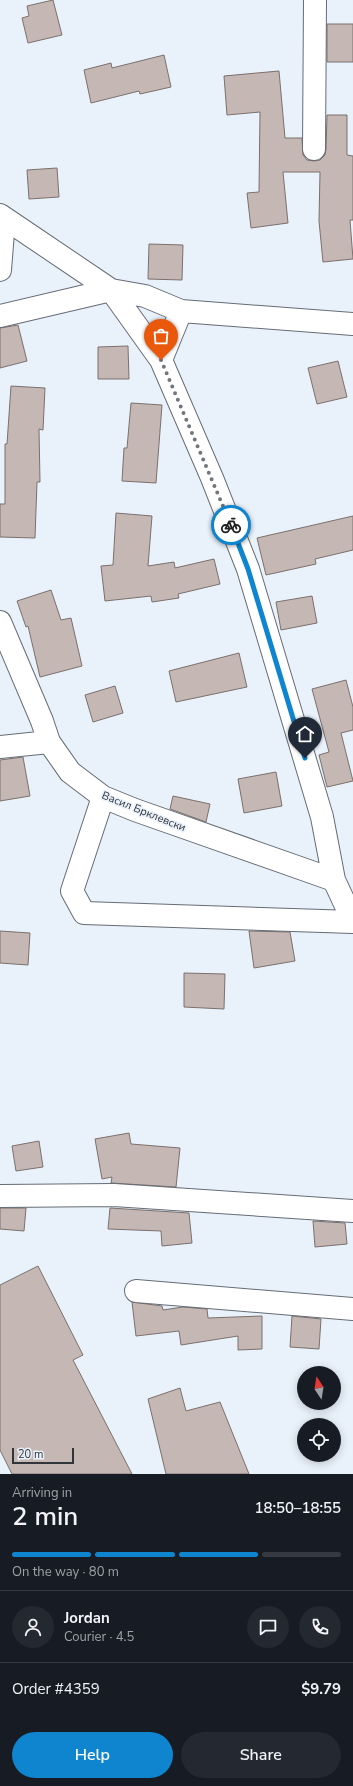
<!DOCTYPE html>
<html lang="en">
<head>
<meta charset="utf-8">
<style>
  body { margin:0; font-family:"Nunito Sans",sans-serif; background:#242831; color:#f1f3f6; height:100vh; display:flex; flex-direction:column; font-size:15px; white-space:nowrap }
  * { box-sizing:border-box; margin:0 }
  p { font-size:13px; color:#9ea1a6 }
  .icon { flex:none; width:22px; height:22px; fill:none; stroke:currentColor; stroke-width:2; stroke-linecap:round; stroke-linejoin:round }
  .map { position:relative; height:1474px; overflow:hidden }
  .side { display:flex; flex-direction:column; background:#171b24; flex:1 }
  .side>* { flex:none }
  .needle { width:26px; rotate:348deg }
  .fabs { position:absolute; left:297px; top:1366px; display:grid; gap:8px }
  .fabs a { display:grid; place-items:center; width:44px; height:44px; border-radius:50%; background:#171b24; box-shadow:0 2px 10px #0003; font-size:20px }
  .scale { position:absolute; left:12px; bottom:10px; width:62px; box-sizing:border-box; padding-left:4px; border:2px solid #313438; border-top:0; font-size:11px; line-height:14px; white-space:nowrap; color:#313438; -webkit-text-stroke:3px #e9f1fb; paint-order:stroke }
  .pin { position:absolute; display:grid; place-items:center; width:34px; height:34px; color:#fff; margin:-41px -17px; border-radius:50% 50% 50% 0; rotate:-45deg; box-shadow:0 0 4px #0007 }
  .pin .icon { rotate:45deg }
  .courier { position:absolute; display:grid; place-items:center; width:40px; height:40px; margin:-20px; border:3px solid #0e85ce; border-radius:50%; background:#fff; color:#222; box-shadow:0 1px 5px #0007 }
  .overview em { font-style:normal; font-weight:600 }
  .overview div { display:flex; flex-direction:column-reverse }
  .overview { display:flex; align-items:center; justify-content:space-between; height:68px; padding:0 12px }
  h1 { font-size:26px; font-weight:600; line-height:30px }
  .bar { display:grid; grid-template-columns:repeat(4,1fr); gap:6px 4px; align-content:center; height:48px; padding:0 12px }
  .bar i { height:5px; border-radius:3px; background:#363941 }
  .bar .current { background:#0e85ce }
  .bar p { grid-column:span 4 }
  .line { display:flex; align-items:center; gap:10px; padding:0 12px; border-top:1px solid #363941 }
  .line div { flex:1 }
  .round { display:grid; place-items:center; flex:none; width:42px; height:42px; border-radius:21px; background:#242831 }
  .button { display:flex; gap:8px; margin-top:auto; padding:8px 12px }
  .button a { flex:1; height:46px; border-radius:24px; background:#0e85ce; color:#fff; font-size:16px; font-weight:600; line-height:46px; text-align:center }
  .button a+a { background:#242831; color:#f1f3f6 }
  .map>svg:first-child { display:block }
  .building { fill:#c4b7b4; stroke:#7b706c }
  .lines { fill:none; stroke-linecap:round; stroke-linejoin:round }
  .minor-casing { stroke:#666c75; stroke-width:24 }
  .minor { stroke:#fff; stroke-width:22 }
  .done { stroke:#71767c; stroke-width:4; stroke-dasharray:0 7.2 }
  .route { stroke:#0e85ce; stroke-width:5 }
  .labels { text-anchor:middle; stroke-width:3; stroke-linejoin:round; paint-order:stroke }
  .street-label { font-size:11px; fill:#313438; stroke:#e9f1fb }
</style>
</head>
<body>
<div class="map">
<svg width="353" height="1474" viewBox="0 0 353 1474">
  <rect width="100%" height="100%" fill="#e9f1fb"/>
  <path class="building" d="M53,0l9,35 -34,8 -6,-25 7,-2 -2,-10z
    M327,24h26v38h-26z
    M164,55l7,32 -31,7 -1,-3 -48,12 -7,-33 27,-7 1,5z
    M279,71l6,67h17l1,17 4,5 7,1 6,-1 5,-5 1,-6 1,-34h20v40l6,1v64h-3l3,39 -30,3 -4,-41 1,-49h-37l5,51 -37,5 -4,-35 12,-1 1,-80 -33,3 -3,-39z
    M57,168l2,29 -30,2 -2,-29z
    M149,244l34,1 -1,35 -34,-1z
    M18,325l9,36 -27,7v-40z
    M128,346l1,33h-31v-32z
    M338,361l9,36 -30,7 -9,-36z
    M11,386l34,2 -2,42 -4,-1 1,53h-3l-2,56 -35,-1v-33h5v-60h2z
    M131,403l31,2 -6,78 -34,-2 2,-33h3z
    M116,513l36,3 -4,50 26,-4 1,6 39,-9 6,25 -42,10 1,4 -27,4 -1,-6 -46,5 -4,-35 12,-1z
    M353,516v34l-38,9 1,5 -50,11 -9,-37z
    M51,590l10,30 10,-2 11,48 -42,11 -12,-51 -2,1 -9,-26z
    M312,596l5,27 -36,7 -5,-28z
    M239,653l8,34 -71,15 -7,-31z
    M346,680l7,27v23l-12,3 12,48 -26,6 -8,-32 10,-3 -17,-63z
    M115,686l8,27 -30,9 -8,-27z
    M23,757l7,39 -30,5v-41z
    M276,772l6,34 -38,7 -6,-34z
    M173,796l37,8 -4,18 -36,-13z
    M0,931l30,2 -2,32 -28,-2z
    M249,931l41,1 5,29 -41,7z
    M184,973l41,1 -1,35 -40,-2z
    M129,1133l2,11 49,4 -4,39 -65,-4 1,-6 -10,2 -7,-40z
    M39,1141l4,26 -27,4 -4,-25z
    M0,1208h26l-2,23 -24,-2z
    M110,1208l79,5 3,30 -30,3 -1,-15 -53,-2z
    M313,1221l32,2 2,21 -32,3z
    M38,1266l45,89 -10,5 59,114h-120l-12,-24v-165z
    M132,1302l30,4 1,4 20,-3 24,2 1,9 54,-2v33l-24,1v-14l-57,9 -2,-14 -43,5z
    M292,1316l29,3 -2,30 -29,-2z
    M180,1388l6,23 34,-9 29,72h-83l-18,-75z"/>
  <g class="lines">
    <defs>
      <path id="minor" d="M314,149l1,-149
        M0,215l111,75 50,70 51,118 36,91 74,248 12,63 19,41
        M0,270l4,-51
        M0,316l111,-26 34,6 36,15 172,13
        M161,360l20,-49
        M0,622l42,99 7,21 21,30 33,25 32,13 199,70
        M0,747l49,-5
        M103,797l-31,94 12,22 269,9
        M0,1196l114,-1 239,16
        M136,1291l217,18"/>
    </defs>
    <use href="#minor" class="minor-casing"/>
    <use href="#minor" class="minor"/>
  </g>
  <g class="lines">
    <path class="done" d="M161,360l70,165"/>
    <path class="route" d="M231,525l17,44 57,189"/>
  </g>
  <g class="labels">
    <g class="street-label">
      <text transform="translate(144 811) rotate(22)" y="4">Васил Брклевски</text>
    </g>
  </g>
</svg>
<div class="fabs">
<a><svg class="needle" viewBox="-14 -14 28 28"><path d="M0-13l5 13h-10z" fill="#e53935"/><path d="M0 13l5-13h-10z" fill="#9ea1a6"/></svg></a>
<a><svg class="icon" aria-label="locate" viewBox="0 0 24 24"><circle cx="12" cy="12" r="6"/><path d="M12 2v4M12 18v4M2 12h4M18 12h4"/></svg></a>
</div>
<div class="scale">20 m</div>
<div class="pin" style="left:161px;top:360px;background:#ea580c"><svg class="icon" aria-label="bag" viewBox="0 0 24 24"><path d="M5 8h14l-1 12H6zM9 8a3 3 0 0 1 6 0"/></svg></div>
<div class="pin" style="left:305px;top:758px;background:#1f2937"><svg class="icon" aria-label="home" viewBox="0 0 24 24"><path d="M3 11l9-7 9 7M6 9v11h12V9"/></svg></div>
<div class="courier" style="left:231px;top:525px"><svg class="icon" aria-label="bike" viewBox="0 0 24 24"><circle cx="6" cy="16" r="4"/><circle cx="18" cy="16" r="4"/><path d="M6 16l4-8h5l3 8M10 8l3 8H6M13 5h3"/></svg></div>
</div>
<section class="side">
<div class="overview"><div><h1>2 min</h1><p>Arriving in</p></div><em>18:50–18:55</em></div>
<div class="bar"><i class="current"></i><i class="current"></i><i class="current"></i><i></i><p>On the way · 80 m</p></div>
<div class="line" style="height:72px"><a class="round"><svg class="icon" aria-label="person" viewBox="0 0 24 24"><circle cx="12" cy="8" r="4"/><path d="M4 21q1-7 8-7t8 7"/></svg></a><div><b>Jordan</b><p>Courier · 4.5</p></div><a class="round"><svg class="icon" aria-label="chat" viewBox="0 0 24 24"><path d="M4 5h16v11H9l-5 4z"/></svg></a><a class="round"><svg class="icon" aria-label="phone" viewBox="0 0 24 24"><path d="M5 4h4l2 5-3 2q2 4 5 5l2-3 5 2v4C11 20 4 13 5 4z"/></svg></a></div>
<div class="line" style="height:52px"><div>Order #4359</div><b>$9.79</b></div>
<div class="button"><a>Help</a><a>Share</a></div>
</section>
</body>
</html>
